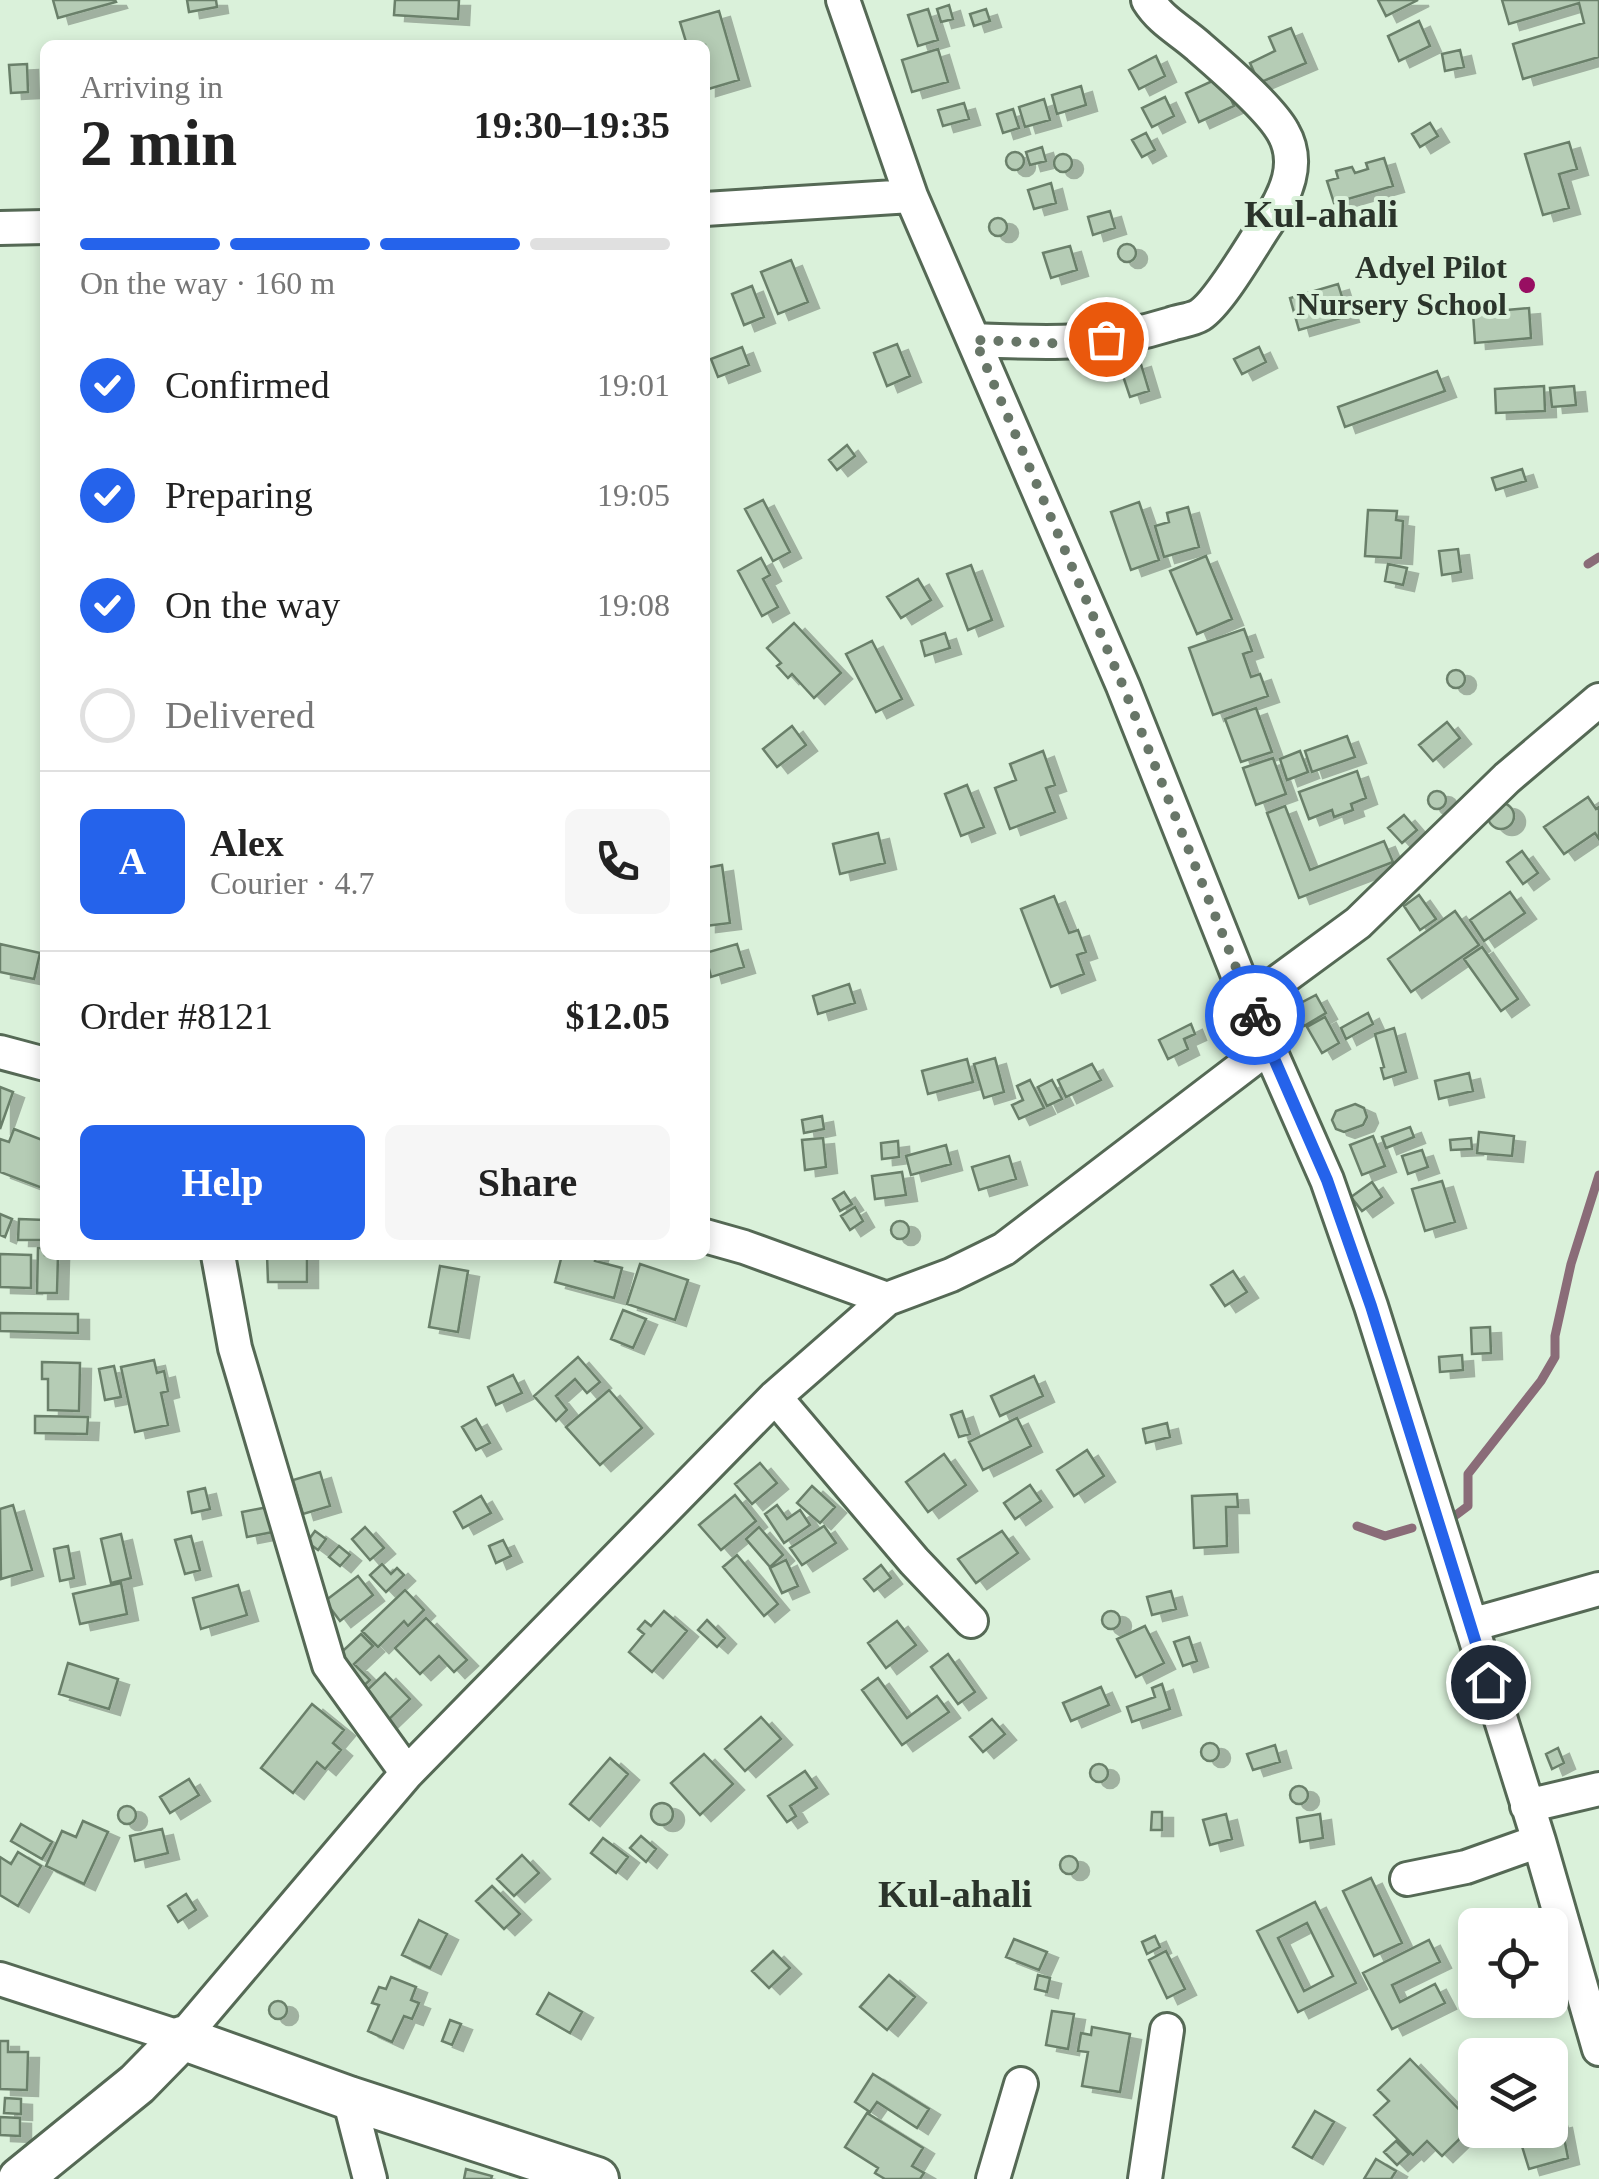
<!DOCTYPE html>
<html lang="en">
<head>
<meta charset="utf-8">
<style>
  body { margin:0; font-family:"Times New Roman",serif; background:#f6f6f6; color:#222; height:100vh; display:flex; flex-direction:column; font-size:38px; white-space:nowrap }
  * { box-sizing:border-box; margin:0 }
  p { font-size:32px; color:#767676 }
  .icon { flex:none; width:55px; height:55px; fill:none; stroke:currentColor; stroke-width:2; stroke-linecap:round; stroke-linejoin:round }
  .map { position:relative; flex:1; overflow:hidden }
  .sheet { position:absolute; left:40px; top:40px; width:670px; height:1220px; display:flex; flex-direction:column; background:#fff; border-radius:15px; box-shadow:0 5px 15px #0003 }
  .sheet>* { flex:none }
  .fabs { position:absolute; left:1458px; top:1908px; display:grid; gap:20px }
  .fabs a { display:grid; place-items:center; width:110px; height:110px; border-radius:15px; background:#fff; box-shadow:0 5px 15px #0003; font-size:50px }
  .pin { position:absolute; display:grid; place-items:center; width:85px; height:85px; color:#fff; margin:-42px; border:5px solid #fff; border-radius:50%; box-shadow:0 2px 10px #0007 }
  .courier { position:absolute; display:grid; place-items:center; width:100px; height:100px; margin:-50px; border:8px solid #2563eb; border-radius:50%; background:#fff; color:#222; box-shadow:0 2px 12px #0007 }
  .summary em { font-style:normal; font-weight:800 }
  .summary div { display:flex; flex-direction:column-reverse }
  .summary { display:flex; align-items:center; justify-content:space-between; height:170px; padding:0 40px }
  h1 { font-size:65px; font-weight:800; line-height:75px }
  .bar { display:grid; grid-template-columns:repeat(4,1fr); gap:15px 10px; align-content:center; height:120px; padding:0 40px }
  .bar i { height:12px; border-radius:8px; background:#e0e0e0 }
  .bar .active { background:#2563eb }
  .bar p { grid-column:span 4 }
  .line { display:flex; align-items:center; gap:25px; padding:0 40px; border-top:2px solid #e0e0e0 }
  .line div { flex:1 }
  .round { display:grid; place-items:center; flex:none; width:105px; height:105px; border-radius:15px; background:#f6f6f6 }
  ol { padding:0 40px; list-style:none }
  li { display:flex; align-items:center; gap:30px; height:110px }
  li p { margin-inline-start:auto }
  li .icon { padding:10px; border-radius:50%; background:#2563eb; color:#fff; stroke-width:4 }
  li:last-child { color:#767676 }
  li i { width:55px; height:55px; border:5px solid #e0e0e0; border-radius:50% }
  .primary-button { display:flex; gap:20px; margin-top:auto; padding:20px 40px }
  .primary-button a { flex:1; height:115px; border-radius:15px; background:#2563eb; color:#fff; font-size:40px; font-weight:800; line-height:115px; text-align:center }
  .primary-button a+a { background:#f6f6f6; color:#222 }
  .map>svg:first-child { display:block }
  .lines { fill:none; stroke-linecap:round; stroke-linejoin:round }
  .stream { stroke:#8a6c78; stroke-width:9 }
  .building { fill:#b5ccb5; stroke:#6b806b; stroke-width:2.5; fill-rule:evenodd; filter:url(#shadow) }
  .minor-casing { stroke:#556955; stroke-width:38 }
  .tertiary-casing { stroke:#556955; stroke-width:48 }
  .minor { stroke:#fff; stroke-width:32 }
  .tertiary { stroke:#fff; stroke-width:42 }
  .done { stroke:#687668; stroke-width:10; stroke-dasharray:0 18 }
  .route { stroke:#2563eb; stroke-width:12 }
  .poi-dot { fill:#980e62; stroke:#daf1da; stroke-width:4 }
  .labels { text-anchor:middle; stroke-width:8; stroke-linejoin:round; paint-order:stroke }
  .poi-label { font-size:32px; font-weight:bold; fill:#2b342b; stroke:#daf1da; text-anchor:end }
  .quarter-label { font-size:38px; font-weight:bold; fill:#2b342b; stroke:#daf1da }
</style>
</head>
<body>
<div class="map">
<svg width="1599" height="2179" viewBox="0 0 1599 2179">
  <defs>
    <filter id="shadow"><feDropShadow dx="11" dy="6" stdDeviation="0" flood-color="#0004"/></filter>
  </defs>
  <rect width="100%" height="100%" fill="#daf1da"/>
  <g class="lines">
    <path class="stream" d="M1588,564l11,-7
      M1456,1515l12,-9v-32l73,-93 14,-24v-21l16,-72 28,-89
      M1357,1526l28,10 27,-8"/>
  </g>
  <path class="building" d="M53,0h62l1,2 -58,16z
    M187,0h29l1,7 -28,5z
    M395,0h64l-1,19 -64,-4z
    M1378,0h40l-32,16z
    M1502,0h97v57l-76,22 -10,-35 71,-21 -5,-20 -70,21z
    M949,5l4,14 -12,3 -4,-13z
    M928,9l10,31 -20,6 -10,-31z
    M986,9l4,12 -16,5 -4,-12z
    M719,11l20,69 -34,10v-45h-18l-7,-23z
    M1419,21l11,25 -31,15 -11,-25z
    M1291,28l15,35 -47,20 -9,-20 25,-12 -6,-14z
    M938,49l10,33 -36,10 -10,-32z
    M1460,50l4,17 -19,4 -3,-17z
    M1156,56l9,20 -26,13 -10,-19z
    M27,64l1,28 -17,1 -2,-28z
    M1221,77l13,29 -35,16 -13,-29z
    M1081,86l5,19 -29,9 -5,-19z
    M1165,97l9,19 -22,11 -10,-19z
    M1044,99l6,21 -25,7 -6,-20z
    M964,103l5,16 -26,7 -5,-16z
    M1013,109l6,19 -16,5 -6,-19z
    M1430,123l8,13 -18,11 -8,-13z
    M1146,133l9,17 -13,7 -10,-17z
    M1569,142l8,27 -18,5 10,34 -26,7 -18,-61z
    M1042,147l4,14 -16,4 -4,-13z
    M1006 161a9 9 0 1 1 18 0a9 9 0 1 1-18 0Z
    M1054 163a9 9 0 1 1 18 0a9 9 0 1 1-18 0Z
    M1384,158l9,28 -59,17 -7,-22 11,-3 -2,-7 16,-4 3,6 13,-4 -2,-6z
    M1051,183l5,20 -22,6 -6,-19z
    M1110,211l5,17 -22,7 -5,-18z
    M989 227a9 9 0 1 1 18 0a9 9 0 1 1-18 0Z
    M1118 253a9 9 0 1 1 18 0a9 9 0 1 1-18 0Z
    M1070,246l7,24 -26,8 -8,-25z
    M791,260l17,42 -30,12 -17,-42z
    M1338,284l10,32 -49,14 -9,-32z
    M752,286l12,31 -20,8 -12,-31z
    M1529,308l2,30 -56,5 -2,-30z
    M897,344l13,32 -23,10 -13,-33z
    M742,347l7,18 -31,12 -7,-18z
    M1259,347l7,15 -24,12 -8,-15z
    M1140,361l9,30 -19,6 -10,-30z
    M1437,371l8,20 -100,36 -7,-20z
    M1544,386l1,25 -49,2 -1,-24z
    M1574,386l2,19 -24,2 -2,-19z
    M847,445l8,11 -18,14 -8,-10z
    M1522,469l4,12 -30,9 -4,-12z
    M763,500l27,52 -17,9 -28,-52z
    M1139,502l20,58 -28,10 -20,-58z
    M1188,507l11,40 -35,10 -9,-31 14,-4 -2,-9z
    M1368,510l29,1 -1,9 7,1 -2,37 -36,-2z
    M1458,549l3,23 -19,3 -3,-24z
    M1206,556l26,63 -35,15 -27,-63z
    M761,558l9,17 -7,4 15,28 -16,9 -24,-45z
    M1388,564l19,4 -4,17 -18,-4z
    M971,565l21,55 -24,10 -21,-56z
    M918,579l13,21 -30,18 -14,-21z
    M794,623l47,50 -27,25 -22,-24 -4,4 -11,-12 4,-3 -14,-15z
    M1244,629l8,22 -9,3 8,23 9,-3 8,22 -55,19 -24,-67z
    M945,633l5,15 -25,8 -4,-15z
    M872,641l30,58 -26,13 -30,-58z
    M1447 679a9 9 0 1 1 18 0a9 9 0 1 1-18 0Z
    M1256,708l16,44 -31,10 -16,-43z
    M1447,722l13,16 -27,23 -14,-16z
    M792,726l14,19 -29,22 -14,-18z
    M1347,736l8,21 -43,15 -7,-21z
    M1043,751l12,34 -9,3 9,24 -45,17 -15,-41 21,-8 -6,-16z
    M1300,751l8,21 -21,8 -7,-21z
    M1273,758l13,36 -30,11 -13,-37z
    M1357,771l9,27 -15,6 2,6 -19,7 -2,-7 -23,9 -10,-27z
    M967,785l17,42 -23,9 -16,-42z
    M1428 800a9 9 0 1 1 18 0a9 9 0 1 1-18 0Z
    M1588,797l8,12 3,-2v32l-4,-6 -31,21 -20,-27z
    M1488 816a13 13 0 1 1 26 0a13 13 0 1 1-26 0Z
    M1285,806l25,64 74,-29 9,21 -94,36 -32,-85z
    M1404,815l13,15 -15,13 -14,-15z
    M878,833l7,30 -45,11 -7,-30z
    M1522,851l16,22 -15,11 -16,-22z
    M722,865l8,58 -25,3v-58z
    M1510,892l15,21 -41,28 -14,-21z
    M1419,895l17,24 -16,11 -16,-24z
    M1054,896l15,37 9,-3 8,22 -9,3 7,19 -33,13 -30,-78z
    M1455,911l24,34 -68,47 -23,-33z
    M0,944l40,9 -6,26 -34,-7z
    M737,944l7,23 -33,10 -6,-24z
    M1482,947l36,52 -17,12 -37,-52z
    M849,984l6,19 -37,11 -5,-18z
    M1316,995l10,18 -22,13 -11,-19z
    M1368,1013l5,11 -27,15 -5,-11z
    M1325,1017l14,26 -17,10 -15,-26z
    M1191,1024l4,10 -11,5 4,10 -20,10 -9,-19z
    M1394,1028l12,44 -22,7 -3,-11 3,-1 -9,-33z
    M995,1058l9,34 -20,6 -10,-34z
    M967,1059l6,23 -45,12 -6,-23z
    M1092,1064l9,16 -35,17 -8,-17z
    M1469,1073l4,18 -34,8 -4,-18z
    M1030,1080l14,28 -25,11 -7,-14 11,-5 -6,-14z
    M1052,1080l10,19 -15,7 -9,-19z
    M0,1087l13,5 -13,37z
    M1355,1104l9,4 3,9 -4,8 -19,7 -8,-3 -4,-9 4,-9z
    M822,1116l2,13 -20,4 -2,-13z
    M1410,1127l4,10 -28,11 -4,-11z
    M14,1129l31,12 -3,14 3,1v33l-45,-17v-33l9,3z
    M1479,1132l35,4 -2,20 -35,-3z
    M1373,1136l12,30 -23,9 -12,-30z
    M823,1138l3,29 -21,3 -3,-30z
    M1471,1138l1,11 -21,1 -1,-10z
    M898,1141l1,16 -17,2 -1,-16z
    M946,1145l5,19 -40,11 -5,-19z
    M1422,1150l6,17 -20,7 -6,-18z
    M1009,1156l7,23 -37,11 -7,-23z
    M902,1172l4,23 -31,4 -3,-23z
    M1442,1181l13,41 -30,9 -13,-42z
    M1372,1182l10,15 -20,14 -11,-14z
    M844,1192l8,12 -12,7 -7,-12z
    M855,1207l8,14 -13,9 -9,-14z
    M0,1214l12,5 -7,18 -5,-2z
    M19,1219l26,1v20h-27z
    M891 1230a9 9 0 1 1 18 0a9 9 0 1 1-18 0Z
    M38,1248h7v7h13l-1,38h-20z
    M0,1254l31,1v33l-31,-1z
    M267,1255h40v27h-39z
    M562,1255h35l-2,6 27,7 -8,30 -59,-16z
    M640,1264l48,16 -13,40 -48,-16z
    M440,1266l28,5 -10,61 -29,-5z
    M1233,1271l14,21 -22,14 -14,-21z
    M623,1310l23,9 -13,29 -22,-9z
    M0,1313l78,1v19l-78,-2z
    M1490,1327l1,26 -19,1 -1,-26z
    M1462,1355l1,15 -23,2 -1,-15z
    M578,1357l22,25 -13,11 -12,-14 -19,17 11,14 -11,11 -22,-25z
    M154,1360l3,13 7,-2 4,20 -7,2 7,32 -33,7 -14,-65z
    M42,1362l38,1 -1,48 -31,-1v-31h-6z
    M114,1366l7,31 -16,3 -6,-31z
    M513,1375l9,18 -26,12 -8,-18z
    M1034,1376l9,20 -43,20 -9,-20z
    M609,1390l33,38 -42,37 -34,-38z
    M962,1411l8,23 -11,3 -8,-22z
    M35,1416l53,1 -1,17 -52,-1z
    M1017,1418l14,28 -48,24 -14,-28z
    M476,1419l14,24 -14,7 -14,-23z
    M1167,1423l3,14 -24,6 -3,-14z
    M1087,1450l17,26 -30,20 -17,-26z
    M944,1454l22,31 -38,27 -22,-30z
    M760,1463l17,20 -25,21 -17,-20z
    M320,1472l10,34 -27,8 -10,-34z
    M1030,1485l11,16 -26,18 -11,-16z
    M812,1486l23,21 -15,16 -23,-20z
    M205,1488l5,21 -18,4 -4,-21z
    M1237,1494l1,13h-12l1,39 -33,2 -2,-52z
    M735,1495l21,26 -35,29 -22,-25z
    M481,1496l10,17 -28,15 -9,-16z
    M13,1505l19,65 -31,9 -1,-70z
    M777,1505l10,14 13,-9 10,15 -26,18 -19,-29z
    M268,1507l5,25 -26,5 -5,-25z
    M824,1526l12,17 -34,22 -12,-17z
    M365,1527l19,21 -14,12 -18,-21z
    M759,1527l24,28 -13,12 -24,-28z
    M315,1531l11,8 -8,11 -11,-8z
    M1002,1531l16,22 -42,30 -18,-24z
    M121,1534l10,44 -20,5 -10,-44z
    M191,1536l9,34 -15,4 -10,-34z
    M503,1540l8,16 -15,7 -7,-17z
    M68,1546l6,32 -14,3 -6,-32z
    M339,1546l11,9 -10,11 -11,-9z
    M737,1555l41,49 -14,12 -41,-49z
    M786,1560l12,26 -16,7 -12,-25z
    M382,1564l9,10 6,-6 7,7 -18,17 -16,-17z
    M881,1565l10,13 -17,13 -10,-12z
    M358,1576l15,19 -33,26 -15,-20z
    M121,1583l6,31 -47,10 -7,-30z
    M238,1585l9,30 -46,14 -8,-31z
    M405,1590l19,20 -16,16 -4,-5 -26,26 -16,-16z
    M1171,1591l5,18 -24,6 -5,-18z
    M664,1611l23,20 -35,41 -23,-20 15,-18 -6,-5 7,-8 6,5z
    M1102 1620a9 9 0 1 1 18 0a9 9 0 1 1-18 0Z
    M426,1618l41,42 -13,12 -15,-16 -19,18 -25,-26z
    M707,1620l18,18 -8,9 -19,-17z
    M897,1621l19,24 -30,23 -18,-25z
    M1145,1626l19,37 -28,14 -19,-38z
    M361,1634l12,12 -19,18 16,16 -12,11 -27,-29z
    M1189,1637l8,24 -14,5 -9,-24z
    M948,1654l27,38 -17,12 -27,-37z
    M68,1663l50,16 -9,30 -50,-15z
    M385,1673l25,26 -26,25 -25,-26z
    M878,1678l29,40 30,-22 12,16 -47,33 -40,-55z
    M1162,1684l8,25 -38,13 -5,-15 28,-10 -3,-9z
    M1101,1687l8,18 -38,16 -8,-18z
    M312,1704l32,26 -11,13 8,7 -16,19 -8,-7 -24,31 -32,-25z
    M761,1717l20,22 -36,32 -20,-22z
    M992,1719l13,15 -22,18 -13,-15z
    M1201 1752a9 9 0 1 1 18 0a9 9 0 1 1-18 0Z
    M1275,1745l5,17 -27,8 -6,-16z
    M1558,1748l6,15 -12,6 -6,-15z
    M704,1754l29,30 -33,31 -29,-32z
    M610,1758l18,16 -39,46 -19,-16z
    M1090 1773a9 9 0 1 1 18 0a9 9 0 1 1-18 0Z
    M805,1771l12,17 -27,18 6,10 -9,6 -19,-26z
    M189,1779l10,16 -29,18 -10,-16z
    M1290 1795a9 9 0 1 1 18 0a9 9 0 1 1-18 0Z
    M651 1814a11 11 0 1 1 22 0a11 11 0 1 1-22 0Z
    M118 1815a9 9 0 1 1 18 0a9 9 0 1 1-18 0Z
    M1152,1812h10v18h-11z
    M1226,1814l6,25 -22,6 -7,-25z
    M1320,1814l3,24 -23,4 -3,-24z
    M83,1821l25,11 -24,52 -38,-18 16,-35 14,6z
    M21,1824l31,18 -10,17 -31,-18z
    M162,1829l6,24 -33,8 -5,-25z
    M641,1836l15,13 -10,13 -16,-14z
    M603,1838l25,19 -12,16 -25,-20z
    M18,1852l23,14 -23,40 -18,-11v-38l11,7z
    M522,1855l17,18 -25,23 -17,-17z
    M1060 1865a9 9 0 1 1 18 0a9 9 0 1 1-18 0Z
    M1371,1878l31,65 -28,13 -31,-65z
    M492,1886l28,28 -16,15 -28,-28z
    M186,1894l10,16 -18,12 -10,-16z
    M1315,1902l41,81 -58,29 -41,-81zM1307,1923l26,53 -29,15 -26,-53z
    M419,1920l28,14 -17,34 -28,-13z
    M1155,1936l5,11 -13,7 -5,-12z
    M1014,1939l33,13 -8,18 -33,-13z
    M1429,1940l11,22 -48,23 8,17 35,-18 10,19 -53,26 -29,-56z
    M773,1951l17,17 -21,20 -17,-17z
    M1166,1951l19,38 -18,9 -18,-38z
    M889,1975l26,22 -28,33 -27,-23z
    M1038,1975l12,3 -3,14 -12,-3z
    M391,1977l25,10 -5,13 8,3 -7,16 -8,-3 -12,26 -24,-11 11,-26 -7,-2 7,-16 7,2z
    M549,1993l33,19 -12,21 -33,-19z
    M269 2010a9 9 0 1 1 18 0a9 9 0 1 1-18 0Z
    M1052,2011l22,3 -6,35 -22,-4z
    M450,2020l11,4 -9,21 -10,-4z
    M1092,2027l38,7 -10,58 -38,-6 6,-34 -10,-1 3,-18 10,2z
    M0,2041h8v11h20l-1,38 -27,-1z
    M1410,2059l64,66 -32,31 -15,-15 -14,14 -39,-40 15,-14 -11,-11z
    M873,2074l56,35 -12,19 -40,-26 -7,10 -15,-10z
    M5,2098l16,1v15l-17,-1z
    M1550,2099l7,24 4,-1 7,36 -39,11 -12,-39h33z
    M1315,2111l19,11 -22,36 -19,-11z
    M867,2113l56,35 -11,18 12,7 -4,6h-35l-10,-6 3,-5 -33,-21z
    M0,2117l20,1v18l-20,-1z
    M1396,2141l13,13 -12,11 -13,-13z
    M1376,2159l20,12 -5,8h-27z
    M466,2169l26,7 -1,3h-27z"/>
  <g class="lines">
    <defs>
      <path id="minor" d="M843,0l68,196 212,490 126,317 78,177 44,126 168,535 60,208
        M705,209l206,-13
        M0,228l45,-1
        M975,340c70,3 127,6 196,-16 8,-3 21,-4 29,-9 20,-13 52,-70 67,-92 19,-28 34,-60 16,-91 -13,-24 -63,-67 -85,-86 -18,-16 -37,-25 -50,-46
        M1249,1003l109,-80 149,-145 92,-78
        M0,1052l45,12
        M705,1236l39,11 143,52 64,-24 53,-26 266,-203
        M218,1255l17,93 94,317 78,108
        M775,1397l139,164 57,60
        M1471,1625l128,-36
        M1527,1806l72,-17
        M1407,1879l59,-12 73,-26
        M0,1979l182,59 225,-265 368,-376 112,-98
        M349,2098l21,81
        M993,2179l28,-95
        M1145,2179l22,-149"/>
      <path id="tertiary" d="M20,2179l117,-95 45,-46 167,60 248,81"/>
    </defs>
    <use href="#minor" class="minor-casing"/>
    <use href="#tertiary" class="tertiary-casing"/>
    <use href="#minor" class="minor"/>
    <use href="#tertiary" class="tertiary"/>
  </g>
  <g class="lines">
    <path class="done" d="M1106,339l-37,5 -94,-4 148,346 132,329"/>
    <path class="route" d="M1255,1015l72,165 44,126 117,376"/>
  </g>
  <circle class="poi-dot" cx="1527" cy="285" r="10"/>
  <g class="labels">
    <g class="poi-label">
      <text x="1507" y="278">Adyel Pilot<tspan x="1507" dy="37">Nursery School</tspan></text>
    </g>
    <g class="quarter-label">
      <text x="1321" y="227">Kul-ahali</text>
      <text x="955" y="1907">Kul-ahali</text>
    </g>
  </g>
</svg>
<div class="fabs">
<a><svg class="icon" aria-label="locate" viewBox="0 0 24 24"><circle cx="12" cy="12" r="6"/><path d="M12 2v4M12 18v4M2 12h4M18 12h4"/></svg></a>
<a><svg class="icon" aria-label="layers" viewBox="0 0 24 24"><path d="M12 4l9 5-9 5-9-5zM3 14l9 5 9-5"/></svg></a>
</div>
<div class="pin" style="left:1106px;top:339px;background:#ea580c"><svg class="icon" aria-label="bag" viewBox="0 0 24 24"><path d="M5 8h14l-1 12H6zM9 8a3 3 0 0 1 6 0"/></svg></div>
<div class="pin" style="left:1488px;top:1682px;background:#1f2937"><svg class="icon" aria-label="home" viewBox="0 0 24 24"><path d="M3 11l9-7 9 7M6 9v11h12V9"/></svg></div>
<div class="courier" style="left:1255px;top:1015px"><svg class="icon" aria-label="bike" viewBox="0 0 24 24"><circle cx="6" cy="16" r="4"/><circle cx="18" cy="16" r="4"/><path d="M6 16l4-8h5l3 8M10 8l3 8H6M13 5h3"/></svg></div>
<section class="sheet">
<div class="summary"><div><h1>2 min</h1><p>Arriving in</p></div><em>19:30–19:35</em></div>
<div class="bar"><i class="active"></i><i class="active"></i><i class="active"></i><i></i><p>On the way · 160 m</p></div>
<ol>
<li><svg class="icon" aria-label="check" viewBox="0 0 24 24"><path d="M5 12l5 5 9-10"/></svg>Confirmed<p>19:01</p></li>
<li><svg class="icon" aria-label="check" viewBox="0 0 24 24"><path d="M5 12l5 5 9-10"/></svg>Preparing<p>19:05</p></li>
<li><svg class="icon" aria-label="check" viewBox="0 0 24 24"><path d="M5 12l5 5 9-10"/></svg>On the way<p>19:08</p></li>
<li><i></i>Delivered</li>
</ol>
<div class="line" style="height:180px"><b class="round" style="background:#2563eb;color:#fff">A</b><div><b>Alex</b><p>Courier · 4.7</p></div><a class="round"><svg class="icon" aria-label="phone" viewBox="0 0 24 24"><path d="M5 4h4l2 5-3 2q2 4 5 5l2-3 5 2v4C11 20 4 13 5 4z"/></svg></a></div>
<div class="line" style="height:130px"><div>Order #8121</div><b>$12.05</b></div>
<div class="primary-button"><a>Help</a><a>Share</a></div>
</section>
</div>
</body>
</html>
